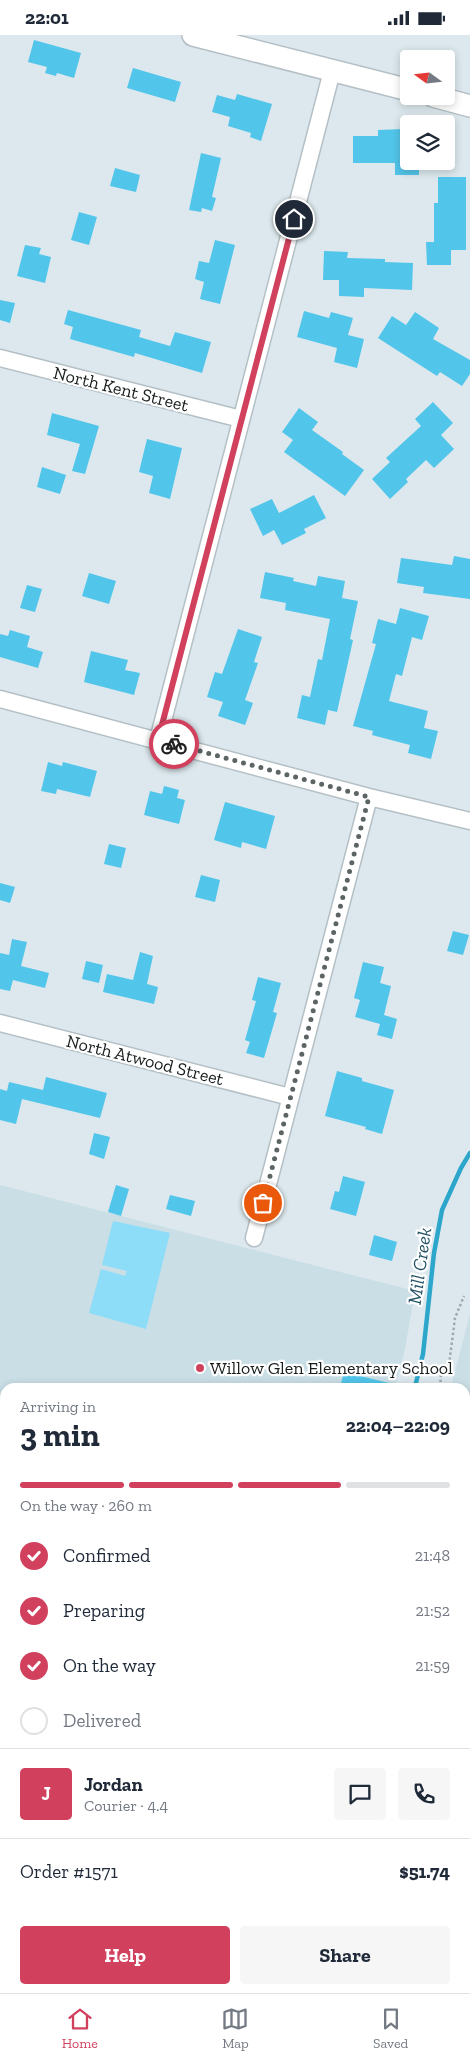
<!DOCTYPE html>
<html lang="en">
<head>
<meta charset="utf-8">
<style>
  body { margin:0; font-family:"Zilla Slab",serif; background:#f6f6f7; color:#1f2937; height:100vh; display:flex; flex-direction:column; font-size:19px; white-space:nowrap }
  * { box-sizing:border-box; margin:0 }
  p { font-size:16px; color:#747a83 }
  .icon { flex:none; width:28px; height:28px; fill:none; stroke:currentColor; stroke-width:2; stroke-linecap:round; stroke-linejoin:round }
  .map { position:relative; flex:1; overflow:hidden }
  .details { position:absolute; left:0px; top:1348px; width:470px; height:611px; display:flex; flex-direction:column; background:#fff; border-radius:15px 15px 0 0; box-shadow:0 2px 8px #0003 }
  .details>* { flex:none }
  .needle { width:32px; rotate:285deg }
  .controls { position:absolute; left:400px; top:15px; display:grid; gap:10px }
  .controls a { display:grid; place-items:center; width:55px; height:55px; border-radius:5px; background:#fff; box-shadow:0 2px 8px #0003; font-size:25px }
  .pin { position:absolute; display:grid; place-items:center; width:42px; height:42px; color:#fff; margin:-21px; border:2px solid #fff; border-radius:50%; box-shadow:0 1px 5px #0007 }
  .courier { position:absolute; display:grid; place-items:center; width:50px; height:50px; margin:-25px; border:4px solid #d1415e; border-radius:50%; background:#fff; color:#222; box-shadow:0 1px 6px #0007 }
  .head em { font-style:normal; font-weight:700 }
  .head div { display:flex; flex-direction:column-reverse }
  .head { display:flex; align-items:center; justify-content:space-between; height:85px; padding:0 20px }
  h1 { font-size:32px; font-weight:700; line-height:38px }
  .bar { display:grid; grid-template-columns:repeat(4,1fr); gap:8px 5px; align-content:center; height:60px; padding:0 20px }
  .bar i { height:6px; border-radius:4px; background:#e0e1e3 }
  .bar .active { background:#d1415e }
  .bar p { grid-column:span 4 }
  .line { display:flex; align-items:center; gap:12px; padding:0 20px; border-top:1px solid #e0e1e3 }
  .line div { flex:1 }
  .round { display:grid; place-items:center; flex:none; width:52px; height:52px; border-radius:5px; background:#f6f6f7 }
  ol { padding:0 20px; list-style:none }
  li { display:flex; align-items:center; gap:15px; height:55px }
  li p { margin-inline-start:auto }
  li .icon { padding:5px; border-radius:50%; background:#d1415e; color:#fff; stroke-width:4 }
  li:last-child { color:#747a83 }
  li i { width:28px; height:28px; border:2px solid #e0e1e3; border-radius:50% }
  .cta { display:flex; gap:10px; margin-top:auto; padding:10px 20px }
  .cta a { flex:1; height:58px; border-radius:5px; background:#d1415e; color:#fff; font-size:20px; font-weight:700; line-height:58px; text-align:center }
  .cta a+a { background:#f6f6f7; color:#1f2937 }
  .status { display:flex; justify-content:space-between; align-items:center; height:35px; padding:0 25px; background:#fff; direction:ltr }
  .status svg { height:14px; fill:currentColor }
  .menu { display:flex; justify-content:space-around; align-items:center; height:70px; border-top:1px solid #e0e1e3; background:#fff; font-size:14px; color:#747a83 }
  .menu a { display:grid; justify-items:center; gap:2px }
  .menu .active { color:#d1415e }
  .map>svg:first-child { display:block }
  .built { fill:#cadee6 }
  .green { fill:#8ddcf8 }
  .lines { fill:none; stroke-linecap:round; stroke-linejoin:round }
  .stream { stroke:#2ca7cb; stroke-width:4.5 }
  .building { fill:#52c5ea }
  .service-casing { stroke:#b4c0c5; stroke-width:11 }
  .minor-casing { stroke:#b4c0c5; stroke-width:19 }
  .tertiary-casing { stroke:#b4c0c5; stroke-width:24 }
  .secondary-casing { stroke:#b4c0c5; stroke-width:26 }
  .path { stroke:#9fa9ad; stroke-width:2.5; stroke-dasharray:2.5 2.5; stroke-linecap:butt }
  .service { stroke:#fff; stroke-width:9 }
  .minor { stroke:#fff; stroke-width:16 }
  .tertiary { stroke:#fff; stroke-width:21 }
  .secondary { stroke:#fff; stroke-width:24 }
  .done { stroke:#5d6466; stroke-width:5; stroke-dasharray:0 9 }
  .route { stroke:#d1415e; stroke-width:6 }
  .poi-dot { fill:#d1415e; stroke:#fff; stroke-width:2 }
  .labels { text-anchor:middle; stroke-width:4.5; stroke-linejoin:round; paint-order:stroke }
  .street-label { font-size:18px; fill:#181d1e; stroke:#fff }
  .poi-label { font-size:18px; fill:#181d1e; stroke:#fff; text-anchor:start }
  .water-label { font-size:19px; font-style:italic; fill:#225263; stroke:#fff }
</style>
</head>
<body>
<div class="status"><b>22:01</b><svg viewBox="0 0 49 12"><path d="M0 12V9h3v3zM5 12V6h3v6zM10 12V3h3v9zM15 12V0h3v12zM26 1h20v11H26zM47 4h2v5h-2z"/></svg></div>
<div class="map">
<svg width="470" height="1958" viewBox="0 0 470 1958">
  <rect width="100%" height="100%" fill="#dce8ed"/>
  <path class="built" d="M0,1150l415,106 -10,58 -10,38h-390v169l-5,-1z
    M470,1279v362l-5,-1v-288h-14z
    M465,1704l5,1v253h-187l2,-4h180z"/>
  <path class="green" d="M113,1186l57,12 -24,96 -57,-16 12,-44 24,7 2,-5 -25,-6z"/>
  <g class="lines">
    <path class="stream" d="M415,1352l8,-33 11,-101 8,-43 19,-42 9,-15
      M256,1958l2,-4"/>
  </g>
  <path class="building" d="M34,5l47,13 -7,25 -17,-5 -1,3 -11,-3 2,-6 -19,-5z
    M133,33l48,14 -6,20 -48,-14z
    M237,59l35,10 -11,37 -11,-4 1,-4 -23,-7 2,-9 -18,-5 5,-17 18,5z
    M404,94v18h5v14h10v14h-24v-12h-42v-27h25v-6z
    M201,118l20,5 -9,39 4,1 -4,13 -10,-3 -1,4 -12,-2z
    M115,133l25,7 -4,17 -26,-6z
    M438,142h28v73h-15v15h-24l-1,-23h8v-39h4z
    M79,177l18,5 -8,28 -18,-5z
    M215,205l20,5 -15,59 -20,-5 4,-17 -9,-3 4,-18 10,2z
    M25,210l16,3 -2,6 12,3 -6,26 -28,-7z
    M324,216l24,1 -1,6 38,1v3l28,1 -1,27 -48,-2v9l-25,-1v-16h-16z
    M0,265l15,3 -5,20 -10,-3z
    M68,275l73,20 -2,7 31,9 5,-14 36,10 -9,31 -67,-20 -1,4 -64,-18 3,-12 -9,-3z
    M304,276l25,7 2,-6 22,6 -5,17 16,4 -7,29 -23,-6 3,-14 -40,-11z
    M415,277l24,16 -6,11 37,21v14l-8,12 -22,-14 -3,4 -59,-38 14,-22 14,9z
    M433,367l20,21 -12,12 13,14 -20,19 -8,-8 -20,19 2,3 -18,17 -18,-20 18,-17 -4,-4 35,-32 -6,-7z
    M299,373l19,14 -6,8 31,22 -1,2 22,16 -19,26 -61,-44 9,-12 -11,-8z
    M52,378l47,13 -14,48 -13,-3 8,-27 -33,-9z
    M147,404l35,9 -12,51 -21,-6 4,-17 -14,-4z
    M42,432l24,8 -6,19 -23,-7z
    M314,460l12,23 -22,11 2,4 -24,12 -8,-15 -11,6 -13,-27 22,-10 7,14z
    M454,521l16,3v40l-47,-6 1,-6 -27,-4 4,-25 51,7z
    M265,537l29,6 -1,3 23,5 2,-10 27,5 -3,17 16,3 -8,38 3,1 -16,72 -9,-2 -3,15 -28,-7 5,-23 8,2 8,-38 4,1 8,-41 -45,-9 1,-7 -26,-5z
    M89,538l27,8 -7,23 -27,-8z
    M27,550l15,4 -7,23 -15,-4z
    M400,573l29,8 -7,24 -10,-3 -10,39 -6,-2 -7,27 39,10 -4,17 14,3 -7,28 -23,-6 2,-8 -38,-10 1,-4 -20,-5 23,-82 -4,-1 6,-24 18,5z
    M238,594l24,8 -8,25 4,1 -13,37 8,3 -8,22 -27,-9 5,-14 -16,-5 8,-25 7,2z
    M10,595l20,6 -3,11 16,5 -5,16 -38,-11v-23l8,2z
    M91,616l37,9 -3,10 15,3 -6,22 -50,-13z
    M48,727l14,4 1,-4 34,9 -7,26 -33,-8 -1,5 -15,-3z
    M164,751l15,4 -2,8 8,2 -6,24 -35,-9 6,-24 12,3z
    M225,767l50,14 -9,33 -24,-7 -1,6 -27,-8z
    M109,809l17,4 -5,20 -17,-4z
    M201,840l19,5 -5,22 -20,-5z
    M0,848l15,4 -5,16 -10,-3z
    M453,896l16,4 -6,20 -16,-4z
    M12,904l15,3 -6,24 28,7 -4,15 -32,-8 -3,11 -10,-2v-36l9,2z
    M140,917l13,4 -6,28 11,3 -4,17 -51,-12 4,-18 26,6z
    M86,926l17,4 -4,18 -17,-4z
    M363,927l21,5 -4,16 11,3 -7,29 13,4 -5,20 -15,-4 3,-11 -25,-7 5,-17 -6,-2z
    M258,942l23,6 -8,29 4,1 -13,45 -18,-5 4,-11 -5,-2 11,-39 -4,-1z
    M337,1036l25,7v3l32,9 -12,44 -17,-5 1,-2 -41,-11z
    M46,1042l61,16 -7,25 -78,-19 -6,25 -16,-4v-31l7,2 2,-9 34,8z
    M94,1098l16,4 -6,22 -15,-5z
    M343,1141l22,6 -9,34 -26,-7 5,-18 4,1z
    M116,1150l13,4 -8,27 -13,-4z
    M170,1160l25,6 -4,15 -25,-7z
    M374,1200l23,7 -5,19 -23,-6z
    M344,1337l45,11 -1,4h-48z"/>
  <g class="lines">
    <defs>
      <path id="service" d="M0,1418l5,-6
        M465,1797l5,6
        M465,1924l5,-19
        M465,1945l5,1
        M362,1954l16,4
        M451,1954l2,4
        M311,1958l1,-4
        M406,1958l1,-4
        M432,1958l2,-4"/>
      <path id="minor" d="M0,323l241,61
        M0,664l369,98 101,24
        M158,705l174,-669
        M0,988l290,74
        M254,1203l115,-441
        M0,1785l5,-18
        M0,1855l5,1
        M67,1958l1,-4
        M182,1958l1,-4"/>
      <path id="tertiary" d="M193,0l216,55
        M433,61l37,10"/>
      <path id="secondary" d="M0,1539l5,2
        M0,1571l5,1
        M465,1657l5,1
        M465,1687l5,2"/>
    </defs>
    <use href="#service" class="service-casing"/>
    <use href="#minor" class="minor-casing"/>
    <use href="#tertiary" class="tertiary-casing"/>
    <use href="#secondary" class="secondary-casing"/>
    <path class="path" d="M440,1352l1,-12 8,-10 6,-47 9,-22
      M272,1958l1,-4"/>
    <use href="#service" class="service"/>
    <use href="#minor" class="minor"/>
    <use href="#tertiary" class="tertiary"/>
    <use href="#secondary" class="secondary"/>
  </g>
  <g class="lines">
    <path class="done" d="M174,709l195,53 -106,406"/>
    <path class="route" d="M174,709l-16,-4 136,-521"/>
  </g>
  <circle class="poi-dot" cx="200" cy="1333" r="5"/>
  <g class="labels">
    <g class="street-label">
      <text transform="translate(121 354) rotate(14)" y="6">North Kent Street</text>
      <text transform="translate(145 1025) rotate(14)" y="6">North Atwood Street</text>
    </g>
    <g class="poi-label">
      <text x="210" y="1339">Willow Glen Elementary School</text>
    </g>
    <g class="water-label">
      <text transform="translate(419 1231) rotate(-82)" y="7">Mill Creek</text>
    </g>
  </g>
</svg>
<div class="controls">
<a><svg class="needle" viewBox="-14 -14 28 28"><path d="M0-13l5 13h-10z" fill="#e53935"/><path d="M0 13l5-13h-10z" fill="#747a83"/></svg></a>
<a><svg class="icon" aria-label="layers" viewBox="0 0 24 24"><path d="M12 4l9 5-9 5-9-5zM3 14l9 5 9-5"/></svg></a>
</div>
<div class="pin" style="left:263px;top:1168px;background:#ea580c"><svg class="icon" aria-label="bag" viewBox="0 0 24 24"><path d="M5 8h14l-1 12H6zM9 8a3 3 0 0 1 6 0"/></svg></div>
<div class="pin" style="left:294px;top:184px;background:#1f2937"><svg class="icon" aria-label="home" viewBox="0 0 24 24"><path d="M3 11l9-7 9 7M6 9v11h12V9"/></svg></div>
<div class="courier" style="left:174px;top:709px"><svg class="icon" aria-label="bike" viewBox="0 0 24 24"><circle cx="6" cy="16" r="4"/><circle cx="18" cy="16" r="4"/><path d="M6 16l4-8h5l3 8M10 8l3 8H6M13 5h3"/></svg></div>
<section class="details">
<div class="head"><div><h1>3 min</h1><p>Arriving in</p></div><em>22:04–22:09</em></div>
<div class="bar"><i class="active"></i><i class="active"></i><i class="active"></i><i></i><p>On the way · 260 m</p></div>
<ol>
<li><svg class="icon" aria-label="check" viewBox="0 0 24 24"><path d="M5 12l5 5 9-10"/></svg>Confirmed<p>21:48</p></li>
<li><svg class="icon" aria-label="check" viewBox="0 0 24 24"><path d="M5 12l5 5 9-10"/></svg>Preparing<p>21:52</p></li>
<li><svg class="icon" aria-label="check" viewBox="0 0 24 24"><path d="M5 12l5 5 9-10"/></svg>On the way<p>21:59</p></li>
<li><i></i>Delivered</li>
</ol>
<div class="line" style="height:90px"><b class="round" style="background:#d1415e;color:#fff">J</b><div><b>Jordan</b><p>Courier · 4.4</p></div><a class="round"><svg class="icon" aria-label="chat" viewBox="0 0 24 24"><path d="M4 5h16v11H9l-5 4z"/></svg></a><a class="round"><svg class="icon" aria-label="phone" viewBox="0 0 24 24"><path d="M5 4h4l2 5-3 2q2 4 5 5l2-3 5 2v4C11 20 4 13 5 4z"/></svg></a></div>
<div class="line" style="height:65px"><div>Order #1571</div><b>$51.74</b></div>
<div class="cta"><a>Help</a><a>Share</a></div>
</section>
</div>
<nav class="menu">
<a class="active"><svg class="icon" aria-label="home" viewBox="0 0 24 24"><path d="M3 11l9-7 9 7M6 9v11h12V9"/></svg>Home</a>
<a><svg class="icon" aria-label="map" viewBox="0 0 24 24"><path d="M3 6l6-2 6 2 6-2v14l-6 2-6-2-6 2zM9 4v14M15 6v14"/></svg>Map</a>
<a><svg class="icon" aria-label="saved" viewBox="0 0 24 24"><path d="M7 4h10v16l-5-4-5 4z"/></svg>Saved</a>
</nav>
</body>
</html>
